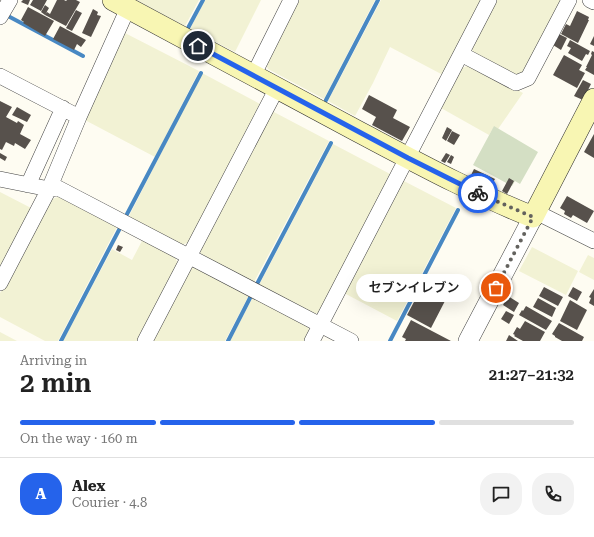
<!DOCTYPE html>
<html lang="en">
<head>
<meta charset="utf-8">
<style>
  body { margin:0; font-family:"Roboto Serif","Noto Sans JP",serif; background:#f2f2f2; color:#222; height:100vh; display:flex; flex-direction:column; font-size:15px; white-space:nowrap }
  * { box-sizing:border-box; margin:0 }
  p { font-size:13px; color:#767676 }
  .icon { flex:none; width:22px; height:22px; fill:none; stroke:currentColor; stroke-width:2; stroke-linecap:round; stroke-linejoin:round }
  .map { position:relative; height:341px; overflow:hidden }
  .details { display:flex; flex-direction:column; background:#fff; flex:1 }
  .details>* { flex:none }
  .pin { position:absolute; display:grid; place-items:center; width:34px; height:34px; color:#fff; margin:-17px; border:2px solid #fff; border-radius:50%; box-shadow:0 1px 4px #0007 }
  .courier { position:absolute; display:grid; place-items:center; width:40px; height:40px; margin:-20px; border:3px solid #2563eb; border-radius:50%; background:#fff; color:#222; box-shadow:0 1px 5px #0007 }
  .bubble { position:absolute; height:28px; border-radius:14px; background:#fff; box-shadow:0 4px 16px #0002; font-size:13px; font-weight:600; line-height:28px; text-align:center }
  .head em { font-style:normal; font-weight:600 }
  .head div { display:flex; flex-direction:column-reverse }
  .head { display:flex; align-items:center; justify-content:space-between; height:68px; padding:0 20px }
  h1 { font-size:26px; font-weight:600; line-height:30px }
  .bar { display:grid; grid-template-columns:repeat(4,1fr); gap:6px 4px; align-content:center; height:48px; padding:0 20px }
  .bar i { height:5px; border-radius:3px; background:#e0e0e0 }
  .bar .active { background:#2563eb }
  .bar p { grid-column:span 4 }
  .line { display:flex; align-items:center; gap:10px; padding:0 20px; border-top:1px solid #e0e0e0 }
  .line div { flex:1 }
  .round { display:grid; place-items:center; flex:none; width:42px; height:42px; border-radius:16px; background:#f2f2f2 }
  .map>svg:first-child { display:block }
  .farmland { fill:#f2f2d4 }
  .cemetery { fill:#d4dfc4 }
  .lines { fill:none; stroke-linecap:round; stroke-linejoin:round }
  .stream { stroke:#4888c3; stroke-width:4 }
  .building { fill:#57514c }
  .minor-casing { stroke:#424242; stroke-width:16 }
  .tertiary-casing { stroke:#424242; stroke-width:20 }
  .secondary-casing { stroke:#313131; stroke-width:22 }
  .minor { stroke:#fff; stroke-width:15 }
  .tertiary { stroke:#fff; stroke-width:19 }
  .secondary { stroke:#f8f6b3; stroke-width:21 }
  .done { stroke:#63625e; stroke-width:4; stroke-dasharray:0 7.2 }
  .route { stroke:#2563eb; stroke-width:5 }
</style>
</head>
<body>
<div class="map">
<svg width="594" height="341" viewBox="0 0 594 341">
  <rect width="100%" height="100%" fill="#fefcf2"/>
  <path class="farmland" d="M136,0h63l-14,26z
    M205,0h56l-26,52 -45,-23z
    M297,0h78l-51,99 -56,-30 -3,-7z
    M381,0h101l-39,75 -53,-28 -17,36 -18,33 -27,-15z
    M497,0h68l-41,75 -9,3 -41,-22 -2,-8z
    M123,32l76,39 -44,86 -72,-38z
    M470,65l53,28 -25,36 -4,-2 -5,8 -48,-27 21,-40z
    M202,73l58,31 -70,138 -9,3 -53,-27z
    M272,111l57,30 -76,143 -51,-27 -3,-9z
    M333,144l59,31 -72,137 -8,3 -54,-28z
    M402,180l54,28 -59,113 -53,-28z
    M0,192l33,17 -33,63z
    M61,196l57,29 -60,116h-13l-45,-24v-24l52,-94z
    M143,239l32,17 3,9 -39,76h-76l49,-92 20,11z
    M532,247l46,24 -12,24 -47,-24z
    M588,255l6,3v22l-15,-8z
    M197,267l52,28 -24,46h-75l38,-72z
    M253,297l55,29 2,9 -3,6h-77z
    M0,332l17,9h-17z"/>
  <path class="cemetery" d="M494,126l44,26 -18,32 -5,-3 -3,5 -39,-21z"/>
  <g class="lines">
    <path class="stream" d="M8,16l75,40
      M188,28l15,-28
      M326,100l52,-100
      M126,216l75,-143
      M257,284l74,-141
      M61,341l59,-113
      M228,341l23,-45
      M390,341l68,-131"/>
  </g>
  <path class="building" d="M23,0h7l-2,5 -7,-3z
    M33,0h14l-6,11 -11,-6z
    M57,0h7l2,1 1,-1h9l4,2 -14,24 -21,-11 2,-3 3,2z
    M45,5l4,3 -4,7 -4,-3z
    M28,7l26,14 -9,15 -22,-13 1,-1 -3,-2z
    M93,9l5,3 -1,3 4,1 -10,21 -9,-4z
    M76,10l6,3 -10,18 -6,-3z
    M577,11l12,6 -1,3h1l-11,23 -17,-9 5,-10 4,2z
    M60,26l26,14 -5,7 -4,-3 -3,6 -21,-11z
    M559,34l8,4 -6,12 -8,-5z
    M594,36v10l-4,-2z
    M570,40l20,11 -2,4 -2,-1 -4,7 -14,-8 3,-5 -4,-2z
    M592,51l2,1v23l-9,-5 2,-3h-1l6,-12 -1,-1z
    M564,55l18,10 -3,5 6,3 -8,15 -24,-13z
    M583,80l8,4 -8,16 -9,-4z
    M369,95l28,15 -4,8 17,9 -8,14 -30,-16 4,-8 -14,-8z
    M0,101l12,6 -6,10 11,6 1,-2 6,4 -4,9 11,6 -6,9 -10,-6 -1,3 -8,-4 -4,8 -2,-1z
    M17,107l14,8 -4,7 -15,-7z
    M447,127l5,3 -6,11 -4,-3z
    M452,131l8,4 -6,10 -7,-4z
    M594,134v24l-10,-6z
    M0,153l7,4 -2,4 -5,-3z
    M446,153l4,2 -5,8 -4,-2z
    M451,155l3,2 -3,7 -4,-2z
    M474,169l21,10 -4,7 -20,-11z
    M509,178l5,3 -7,13 -5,-3z
    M567,196l27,15 -7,12 -14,-8 -2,3 -7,-4 1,-3 -5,-3z
    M118,245l5,2 -3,5 -4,-2z
    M423,285l12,6 -1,2 12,6 -15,29 -24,-13z
    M544,287l19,10 -5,9 -19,-10z
    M573,287l9,5 -5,9 -9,-5z
    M594,289v17l-5,-3 2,-5 -2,-1z
    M508,296l11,7 -5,9 -11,-7z
    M538,298l18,10 -4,9 -19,-10z
    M570,300l17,10 -10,20 -17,-9z
    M526,306l26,15 -6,9 -27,-15 3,-5 1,1z
    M506,311l8,4 -5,9 -8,-5z
    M411,320l40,21h-46l1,-2 -4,-2z
    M525,321l20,11 -5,9h-17l-9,-5 1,-1 -2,-1 4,-7 3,2z
    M559,323l25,14 -2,4h-20l-7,-4v-1l-3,-2z
    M509,335l9,6h-12z"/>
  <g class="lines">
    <defs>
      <path id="minor" d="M590,0l4,2
        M0,17l10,-17
        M461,54l55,29 12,-5 41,-78
        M0,76l79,41
        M253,76l38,-76
        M0,179l49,10 9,-1 293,153
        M28,185l35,-77
        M536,212l58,29
        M0,283l49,-94 30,-72 49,-109
        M145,341l132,-253
        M312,341l177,-341"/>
      <path id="tertiary" d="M468,341l65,-124"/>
      <path id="secondary" d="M113,0c82,44 164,88 246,132 57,30 114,61 174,85l61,-118"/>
    </defs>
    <use href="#minor" class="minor-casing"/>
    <use href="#tertiary" class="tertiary-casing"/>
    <use href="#secondary" class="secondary-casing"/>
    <use href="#minor" class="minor"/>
    <use href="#tertiary" class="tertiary"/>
    <use href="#secondary" class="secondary"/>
  </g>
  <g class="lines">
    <path class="done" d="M478,193l55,24 -37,71"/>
    <path class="route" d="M198,46l210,112 70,35"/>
  </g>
</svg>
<div class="pin" style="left:496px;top:288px;background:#ea580c"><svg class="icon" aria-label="bag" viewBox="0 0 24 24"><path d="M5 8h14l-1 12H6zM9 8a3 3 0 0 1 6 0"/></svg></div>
<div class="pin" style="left:198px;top:46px;background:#1f2937"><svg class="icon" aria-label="home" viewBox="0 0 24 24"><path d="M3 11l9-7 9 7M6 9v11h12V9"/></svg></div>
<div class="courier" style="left:478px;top:193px"><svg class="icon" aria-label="bike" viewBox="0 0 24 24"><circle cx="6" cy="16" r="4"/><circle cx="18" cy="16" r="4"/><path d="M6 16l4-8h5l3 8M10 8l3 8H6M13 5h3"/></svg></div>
<div class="bubble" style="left:356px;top:274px;width:116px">セブンイレブン</div>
</div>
<section class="details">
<div class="head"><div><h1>2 min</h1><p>Arriving in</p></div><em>21:27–21:32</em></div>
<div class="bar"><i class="active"></i><i class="active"></i><i class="active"></i><i></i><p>On the way · 160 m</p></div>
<div class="line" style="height:72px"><b class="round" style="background:#2563eb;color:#fff">A</b><div><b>Alex</b><p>Courier · 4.8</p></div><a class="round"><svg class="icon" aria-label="chat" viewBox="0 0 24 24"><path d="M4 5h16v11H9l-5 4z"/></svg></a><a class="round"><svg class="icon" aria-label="phone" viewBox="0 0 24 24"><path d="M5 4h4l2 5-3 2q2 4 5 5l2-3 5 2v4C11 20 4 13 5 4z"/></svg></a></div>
</section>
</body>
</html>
